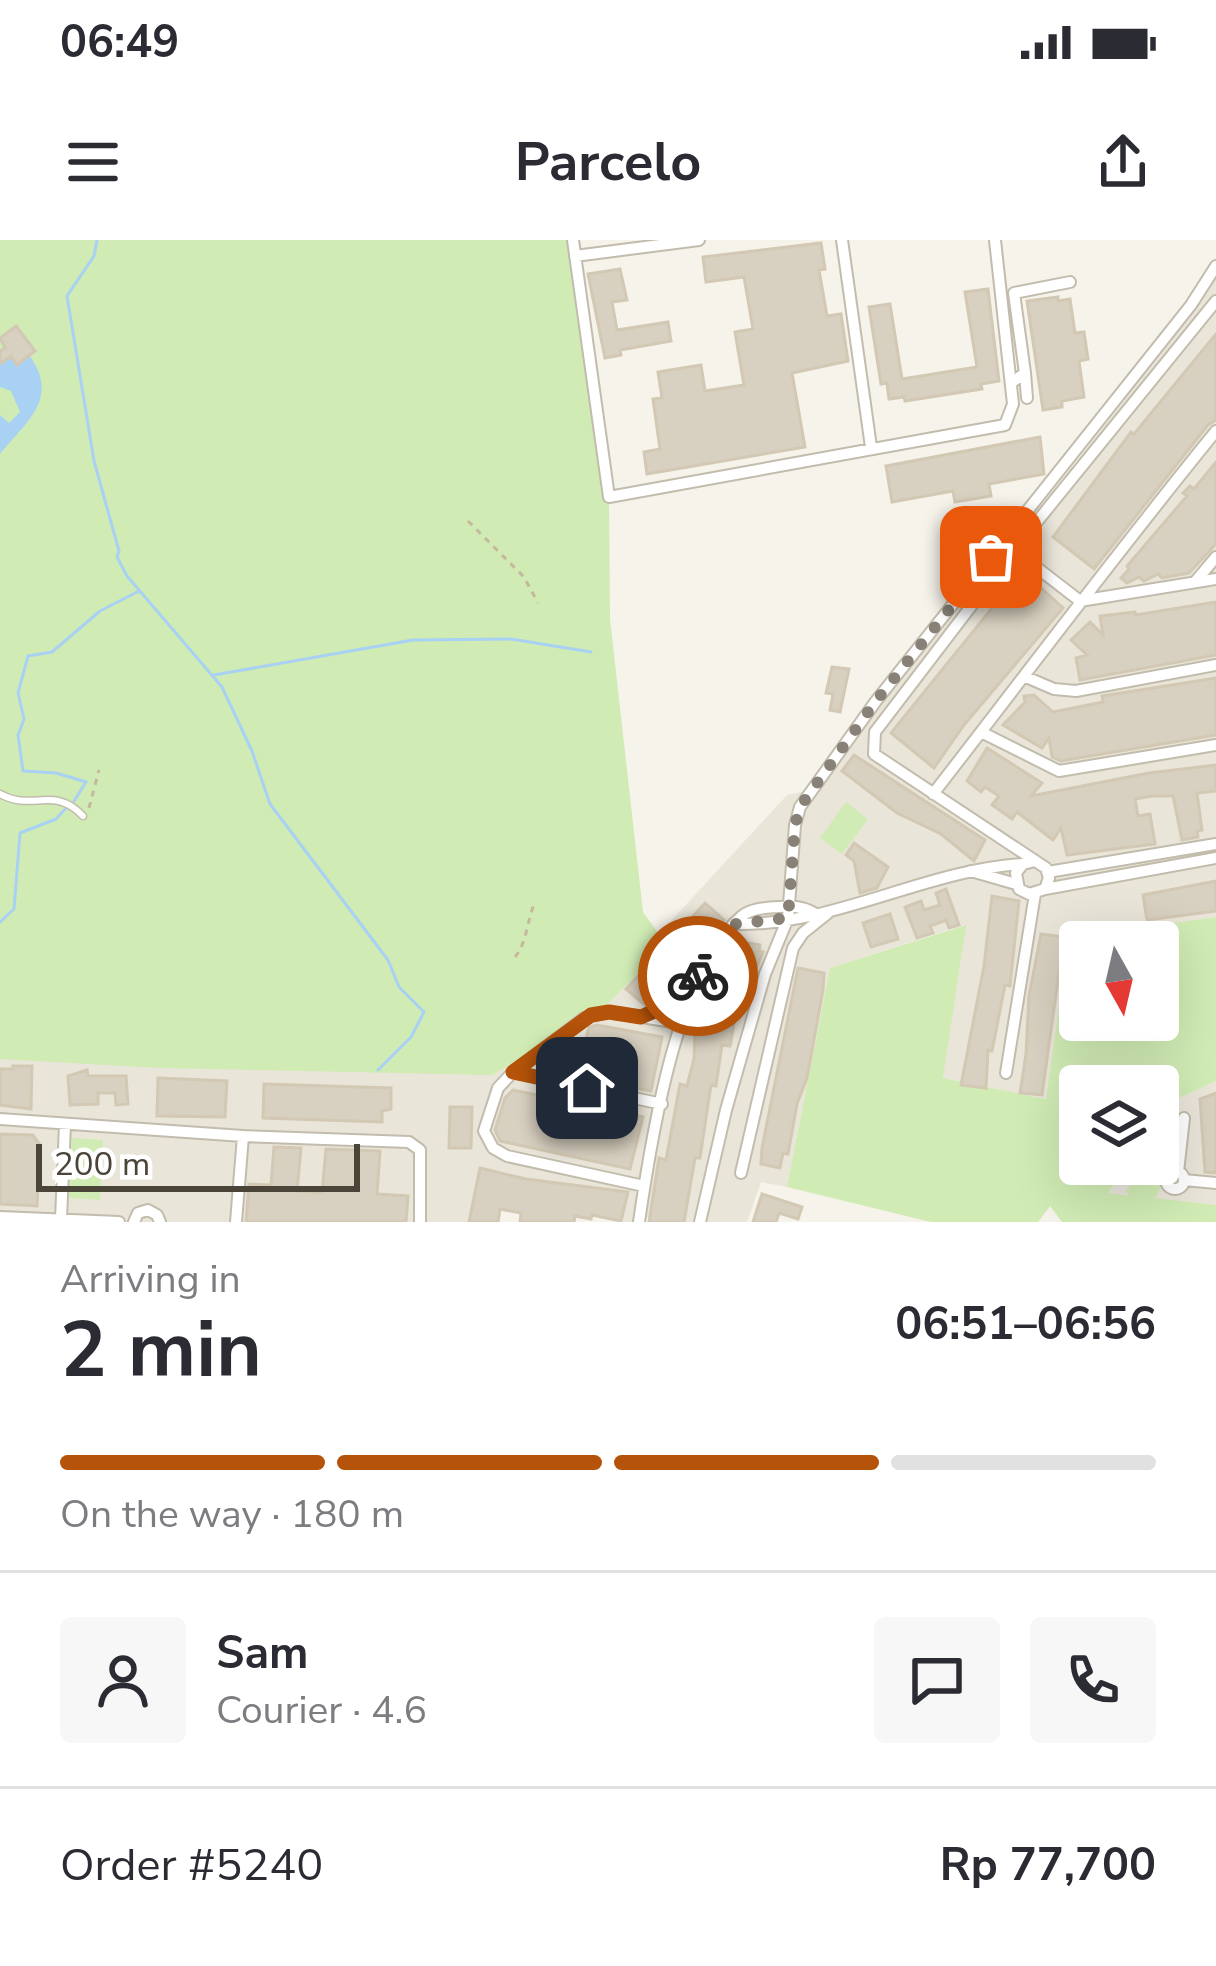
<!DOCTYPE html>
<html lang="en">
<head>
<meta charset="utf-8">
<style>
  body { margin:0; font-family:"Nunito Sans",sans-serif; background:#f7f7f7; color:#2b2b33; height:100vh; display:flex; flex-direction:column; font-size:45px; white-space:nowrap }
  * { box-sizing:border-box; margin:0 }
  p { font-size:39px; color:#7c7c81 }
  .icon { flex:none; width:66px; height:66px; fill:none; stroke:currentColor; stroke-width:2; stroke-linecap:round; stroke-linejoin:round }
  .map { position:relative; height:982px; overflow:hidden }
  .panel { display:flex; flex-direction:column; background:#fff; flex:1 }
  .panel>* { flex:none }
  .needle { width:78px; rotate:172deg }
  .buttons { position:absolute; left:1059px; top:681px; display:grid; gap:24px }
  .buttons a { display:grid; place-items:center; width:120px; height:120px; border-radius:12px; background:#fff; box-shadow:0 12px 48px #0002; font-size:60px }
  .scale { position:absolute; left:36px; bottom:30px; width:324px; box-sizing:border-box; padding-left:12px; border:6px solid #4b4439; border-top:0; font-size:33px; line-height:42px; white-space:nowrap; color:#4b4439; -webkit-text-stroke:9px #fff; paint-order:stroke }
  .pin { position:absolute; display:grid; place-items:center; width:102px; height:102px; color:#fff; margin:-51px; border-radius:24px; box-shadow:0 6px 18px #0006 }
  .courier { position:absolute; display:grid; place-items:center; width:120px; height:120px; margin:-60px; border:9px solid #b45309; border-radius:50%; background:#fff; color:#222; box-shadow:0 3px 15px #0007 }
  .summary em { font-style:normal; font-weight:700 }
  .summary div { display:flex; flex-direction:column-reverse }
  .summary { display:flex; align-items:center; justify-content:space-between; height:204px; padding:0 60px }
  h1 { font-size:78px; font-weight:700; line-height:90px }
  .bar { display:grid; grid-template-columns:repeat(4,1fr); gap:18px 12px; align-content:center; height:144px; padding:0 60px }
  .bar i { height:15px; border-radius:9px; background:#e1e1e2 }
  .bar .active { background:#b45309 }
  .bar p { grid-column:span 4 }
  .line { display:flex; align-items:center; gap:30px; padding:0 60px; border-top:3px solid #e1e1e2 }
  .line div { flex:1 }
  .round { display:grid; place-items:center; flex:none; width:126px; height:126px; border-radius:12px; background:#f7f7f7 }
  .status { display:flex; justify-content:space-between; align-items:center; height:84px; padding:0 60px; background:#fff; direction:ltr }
  .status svg { height:33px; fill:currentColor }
  header { display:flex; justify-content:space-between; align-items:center; height:156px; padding:0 60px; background:#fff; font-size:54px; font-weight:700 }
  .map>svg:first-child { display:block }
  .residential { fill:#eae5d9 }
  .green { fill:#d0ebb4; fill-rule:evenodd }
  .water { fill:#a8d1f3 }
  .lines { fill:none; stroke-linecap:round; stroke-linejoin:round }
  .stream { stroke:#a8d1f3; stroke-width:3 }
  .building { fill:#d8d0c0; stroke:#d3c8b3; stroke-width:3 }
  .lane-casing { stroke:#c2bcad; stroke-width:9 }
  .street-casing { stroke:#c2bcad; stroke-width:14 }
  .path { stroke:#c4b89e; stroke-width:3; stroke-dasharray:6 6; stroke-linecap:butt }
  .lane { stroke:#fff; stroke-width:6 }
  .street { stroke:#fff; stroke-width:10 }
  .done { stroke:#878177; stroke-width:12; stroke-dasharray:0 21.6 }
  .route { stroke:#b45309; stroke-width:15 }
</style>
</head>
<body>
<div class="status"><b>06:49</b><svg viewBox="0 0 49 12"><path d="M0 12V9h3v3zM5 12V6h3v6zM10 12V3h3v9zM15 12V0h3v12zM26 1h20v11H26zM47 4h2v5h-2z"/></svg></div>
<header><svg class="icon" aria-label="menu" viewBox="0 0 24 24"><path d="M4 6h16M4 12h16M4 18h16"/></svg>Parcelo<svg class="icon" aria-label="share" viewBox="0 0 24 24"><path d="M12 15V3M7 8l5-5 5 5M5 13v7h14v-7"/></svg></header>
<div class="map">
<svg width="1216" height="982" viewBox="0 0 1216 982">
  <rect width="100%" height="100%" fill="#f6f3eb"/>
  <path class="residential" d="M1216,37v640l-147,20 -22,162 -104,-21 21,-153 -134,43 -43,219 -26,-5 -14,40h-81l-19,-5 -2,5h-25l-65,-15 -82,-4 -1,19h-472v-168l635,-77 24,-43 128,-139 24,-5 212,-260 170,-218z
    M1216,841v124l-107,-11 16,-30h33v-51l4,-7z"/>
  <path class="green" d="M0,0h573l36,257 1,122 33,293 16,22 -24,43 -42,40 -101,58 -332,-7 -160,-9z
    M846,562l22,17 -26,35 -22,-16z
    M1216,677v164l-54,25 -4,7v-27h-78v78h45l-16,29 21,3 -4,-4 16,-28h16v-24l21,13 -24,45 61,7v17h-154l-12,-16 -12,16h-107l-144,-35 43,-219 136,-43 -23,153 103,21 23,-162zM1080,702h78v78h-78z
    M72,898l31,2 -3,60 -31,-2z"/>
  <path class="water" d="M29,115c31,43 -1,65 -29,99v-39l9,8 11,-11 -9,-21 -11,-4v-23l11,-7 6,7z"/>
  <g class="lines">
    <path class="stream" d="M97,0l-3,16 -27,40 27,165 25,90 -2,6 10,19 95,111 30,64 18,53 118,156 11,27 25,25 -13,25 -33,33
      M214,435l199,-35 98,-1 80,13
      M74,561l12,-19 -30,-9 -33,-2 -5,-36 6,-16 -6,-26 10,-37 24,-4 48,-41 39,-20
      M0,682l14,-13 6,-76 36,-14 12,-13"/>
  </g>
  <path class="building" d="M821,3l4,26 -6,1 8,46 14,-2 7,47 -56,12 13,74 -158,27 -3,-22 16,-3 -7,-50 9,-1 -4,-26 43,-7 4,26 39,-6 -9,-53 18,-3 -9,-52 -38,5 -3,-25z
    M620,29l7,31 -15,2 5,28 51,-8 3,19 -51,9 1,5 -16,3 -17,-84z
    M988,49l11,92 -18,3 1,5 -77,12 -1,-4 -15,2 -2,-16 -6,1 -12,-77 21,-3 12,75 75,-12 -12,-75z
    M1058,57v4l12,-2 5,34 9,-1 4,27 -9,2 5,36 -22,4v6l-19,3 -16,-109z
    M16,86l19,25 -18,14 -6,-9 -11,8v-13l5,-3 -5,-10z
    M1216,94v86l-8,5 -114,144 -41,-32 78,-105 3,2z
    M1040,197l4,37 -55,10 2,12 -36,6 -2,-11 -61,11 -6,-36z
    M1216,222v82l-27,29 -27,5 -4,-4 -14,7 -5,-4 -12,6 -6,-5 8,-9 -2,-3 60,-70 -4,-3 7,-7 4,3z
    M1022,331l41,37 -99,117 -30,43 -43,-35z
    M1216,362v53l-136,25 -4,-22 11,-3 -16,-15 19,-18 13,13 -3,-19 35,-4v3z
    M832,427l17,2 -9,43 -10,-2 3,-16 -7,-1z
    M1216,438v57l-155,26 -9,-4 -3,-19 -7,10 -39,-23 22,-23 -1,-6 10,-1 19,17 50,-10 -1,-6z
    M987,508l55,35 -11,13 118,-23 67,-8v26l-19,2 5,37 -5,1 1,6 -16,3 -9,-44h-21l-17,3 3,17 12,-2 5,30 -88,11 -6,-27 -8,12 -36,-28 -5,7 -20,-14 7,-9 -14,-9 -4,5 -14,-11z
    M854,515l131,85 -11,21 -33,-27 -44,-21 -55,-42z
    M854,603l34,24 -11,21 -17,5 -6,-32 -8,-6z
    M1216,641v30l-69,9 -4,-25z
    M946,649l13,36 -10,3 -3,-8 -16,6 3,7 -16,5 -12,-31 16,-6 3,9 16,-5 -4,-12z
    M992,656l27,5 -9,85 -5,-1 -13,66 -4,-1 -2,38 -25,-3 23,-119z
    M705,663l19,17 -65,79 -14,6 -19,-16z
    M890,674l8,25 -27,8 -8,-24z
    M1041,694l23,3 -22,158 -22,-2 6,-39 3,-58z
    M743,702l17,3 -1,6 4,1 -19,44 -7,-2 -2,5 -9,-2 -5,24 13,2 -4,23 -8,-1 -6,41 -5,-1 -11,73h-5l-11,64h-35l10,-64 7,2 14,-76 7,2 7,-27 2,-48 10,-16 7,2 6,-22 10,3 2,-8 6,1z
    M798,728l26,5 -1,17 -16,88 -10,26 -9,50 -5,-1 -3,15 -19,-4 1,-16z
    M597,785l65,12 -11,54 -101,-21 5,-17 9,-7 19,4 6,-23z
    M13,826h19l-1,43 -31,-4v-36h13z
    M87,830l1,6h38l2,28 -12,1 -1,-12h-17v11l-28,1 -2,-29z
    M158,838l69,3 -2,36 -68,-1z
    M264,844l127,4v21l-9,2v11l-119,-4z
    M513,850l130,27 -13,52 -130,-28 -5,-11 10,-32z
    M1216,853v80l-11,-1 -5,-73z
    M450,867h22l-1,41h-22z
    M0,894l33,1 7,10 -3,61 -37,-2z
    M274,907l27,1 -4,43 25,2 4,-44 54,2 -3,43 31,2 -2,26h-160l3,-38 22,1z
    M480,928l46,11 102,13 -7,29 -29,-6 -1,4 -16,-3 -1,6h-54l1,-9 -21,-4 -2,13h-29z
    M762,954l40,13 -4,12 -19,-6 -3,9h-23z"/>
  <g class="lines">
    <defs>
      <path id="lane" d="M0,554c33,18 54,-9 83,22"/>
      <path id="street" d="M573,0l36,257 396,-72 8,-21 -18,-164
        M842,0l29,207
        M575,16l124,-16
        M1025,133l2,25
        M1011,143l14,-10 -11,-80 56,-11
        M1014,310l66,51 136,-22
        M1195,342l21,-25
        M1026,437l28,12 22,2 140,-26
        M981,492l78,39 157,-26
        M933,554c94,-121 186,-244 283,-363
        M1035,621l-12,3 -7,9 3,16 10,5 16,-5 4,-11 -3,-10 -172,-114 1,-22 139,-182 202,-249
        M971,631l45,13
        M1048,632l168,-28
        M1045,649l171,-31
        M735,684c100,2 189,-54 288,-60
        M642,777l46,-21
        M513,832l149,32
        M1006,833l29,-179
        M0,879l243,17 166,6 11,8v72
        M1166 940a9 9 0 1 1 18 0a9 9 0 1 1-18 0Z
        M1178,932l6,-54
        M741,933l52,-225 10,-15 25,-20
        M1184,940l32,3
        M644,946l-137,-30 -14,-8 -9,-17 14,-43 15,-16 71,-54 25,-6 71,11
        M0,977l119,5
        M61,979l4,-95
        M134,982l4,-9 10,-3 9,5 3,7
        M236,982l7,-86
        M639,982c12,-83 38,-252 103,-306 10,-8 24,-8 36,-9 13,-1 24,-1 36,6
        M700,982l26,-112 39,-136 23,-56 7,-93 5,-18 76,-106 315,-396 25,-39"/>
    </defs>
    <use href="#lane" class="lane-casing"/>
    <use href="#street" class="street-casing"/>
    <path class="path" d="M468,281l56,56 14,26
      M89,568l10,-38
      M515,717c12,-14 12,-37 20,-55"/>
    <use href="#lane" class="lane"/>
    <use href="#street" class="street"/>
  </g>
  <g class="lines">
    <path class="done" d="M698,736l37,-52 53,-6 7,-93 5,-18 76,-106 115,-144"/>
    <path class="route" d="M587,848l-74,-16 78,-57 18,-3 32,5 47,-21 10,-20"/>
  </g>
</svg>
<div class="buttons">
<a><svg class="needle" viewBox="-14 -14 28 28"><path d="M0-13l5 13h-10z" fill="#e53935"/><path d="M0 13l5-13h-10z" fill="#7c7c81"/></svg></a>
<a><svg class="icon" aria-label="layers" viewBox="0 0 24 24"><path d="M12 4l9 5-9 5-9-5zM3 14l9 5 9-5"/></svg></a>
</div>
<div class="scale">200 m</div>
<div class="pin" style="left:991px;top:317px;background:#ea580c"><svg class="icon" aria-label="bag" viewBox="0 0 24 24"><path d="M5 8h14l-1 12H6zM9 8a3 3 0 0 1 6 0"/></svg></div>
<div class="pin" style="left:587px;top:848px;background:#1f2937"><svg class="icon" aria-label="home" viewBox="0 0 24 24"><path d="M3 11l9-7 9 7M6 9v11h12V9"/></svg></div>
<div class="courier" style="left:698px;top:736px"><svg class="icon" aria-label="bike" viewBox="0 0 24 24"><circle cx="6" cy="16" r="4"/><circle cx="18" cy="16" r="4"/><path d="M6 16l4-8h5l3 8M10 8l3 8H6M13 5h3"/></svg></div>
</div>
<section class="panel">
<div class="summary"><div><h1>2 min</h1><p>Arriving in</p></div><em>06:51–06:56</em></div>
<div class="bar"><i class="active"></i><i class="active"></i><i class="active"></i><i></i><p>On the way · 180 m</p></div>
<div class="line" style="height:216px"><a class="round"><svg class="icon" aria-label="person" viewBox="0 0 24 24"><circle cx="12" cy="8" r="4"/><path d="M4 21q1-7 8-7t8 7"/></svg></a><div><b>Sam</b><p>Courier · 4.6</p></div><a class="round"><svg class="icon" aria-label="chat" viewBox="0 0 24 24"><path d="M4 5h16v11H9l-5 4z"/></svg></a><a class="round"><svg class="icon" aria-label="phone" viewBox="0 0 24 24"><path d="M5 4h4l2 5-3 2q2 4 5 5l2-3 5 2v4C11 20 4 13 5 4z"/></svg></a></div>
<div class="line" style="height:156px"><div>Order #5240</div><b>Rp 77,700</b></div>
</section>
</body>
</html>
